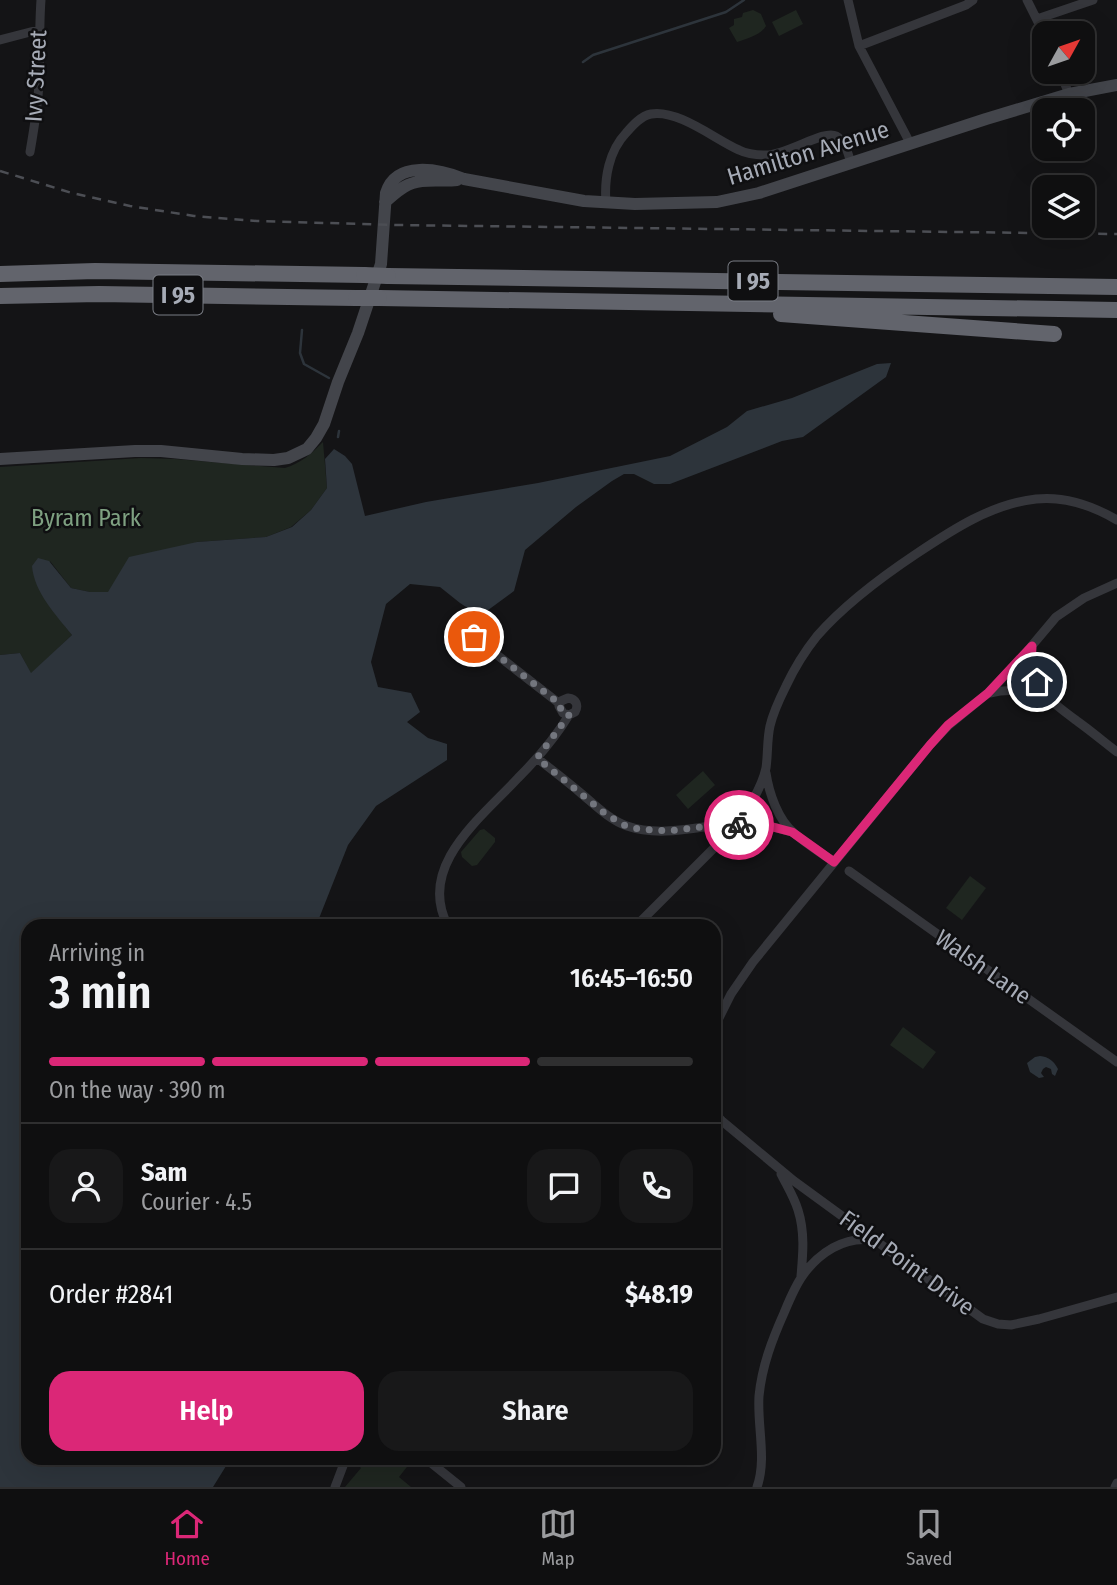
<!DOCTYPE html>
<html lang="en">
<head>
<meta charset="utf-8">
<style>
  body { margin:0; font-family:"Fira Sans Condensed",sans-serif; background:#181819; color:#f1f3f6; height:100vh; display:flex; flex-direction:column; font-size:26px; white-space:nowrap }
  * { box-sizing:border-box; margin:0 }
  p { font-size:23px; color:#9b9c9f }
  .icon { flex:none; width:38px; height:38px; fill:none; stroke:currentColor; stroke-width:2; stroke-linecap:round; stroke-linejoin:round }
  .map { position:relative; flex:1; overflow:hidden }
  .drawer { position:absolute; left:21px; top:919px; width:700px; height:546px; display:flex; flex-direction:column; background:#0f0f10; border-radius:21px; box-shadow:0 7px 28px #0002,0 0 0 2px #2f2f30 }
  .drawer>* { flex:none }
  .needle { width:46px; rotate:50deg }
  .fabs { position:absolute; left:1032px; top:21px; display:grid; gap:14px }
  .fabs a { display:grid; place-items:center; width:63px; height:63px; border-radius:14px; background:#0f0f10; box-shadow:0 7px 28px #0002,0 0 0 2px #2f2f30; font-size:35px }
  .pin { position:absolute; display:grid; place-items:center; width:60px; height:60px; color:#fff; margin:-30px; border:4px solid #fff; border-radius:50%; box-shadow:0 2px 7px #0007 }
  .courier { position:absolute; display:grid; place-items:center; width:70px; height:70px; margin:-35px; border:5px solid #db2777; border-radius:50%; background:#fff; color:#222; box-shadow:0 2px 9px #0007 }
  .overview em { font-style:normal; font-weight:600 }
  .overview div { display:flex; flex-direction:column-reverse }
  .overview { display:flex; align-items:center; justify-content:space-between; height:119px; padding:0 28px }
  h1 { font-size:46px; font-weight:600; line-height:52px }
  .bar { display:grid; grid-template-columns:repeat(4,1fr); gap:10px 7px; align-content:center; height:84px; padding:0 28px }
  .bar i { height:9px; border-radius:5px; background:#2f2f30 }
  .bar .on { background:#db2777 }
  .bar p { grid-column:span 4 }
  .line { display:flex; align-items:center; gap:18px; padding:0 28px; border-top:2px solid #2f2f30 }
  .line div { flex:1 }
  .round { display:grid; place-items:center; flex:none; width:74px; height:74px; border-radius:21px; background:#181819 }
  .button { display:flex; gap:14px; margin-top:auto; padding:14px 28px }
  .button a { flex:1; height:80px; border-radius:21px; background:#db2777; color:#fff; font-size:28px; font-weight:600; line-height:80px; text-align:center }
  .button a+a { background:#181819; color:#f1f3f6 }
  .dock { display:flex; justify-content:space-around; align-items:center; height:98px; border-top:2px solid #2f2f30; background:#0f0f10; font-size:19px; color:#9b9c9f }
  .dock a { display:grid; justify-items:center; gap:4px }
  .dock .on { color:#db2777 }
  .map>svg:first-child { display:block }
  .green { fill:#1f2620 }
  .water { fill:#2d343b }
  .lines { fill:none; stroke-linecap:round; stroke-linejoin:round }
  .stream { stroke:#2d343b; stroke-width:2.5 }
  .street { stroke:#35363b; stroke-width:9 }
  .secondary { stroke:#43454b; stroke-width:12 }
  .highway { stroke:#62646c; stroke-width:16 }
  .rail { stroke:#4c4e54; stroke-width:2.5; stroke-dasharray:9 7; stroke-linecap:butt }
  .highway-bridge { stroke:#62646c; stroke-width:16 }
  .done { stroke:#73767e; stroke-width:7; stroke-dasharray:0 12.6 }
  .route { stroke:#db2777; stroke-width:9 }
  .labels { text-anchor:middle; stroke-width:5; stroke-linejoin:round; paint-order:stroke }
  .shield { fill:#0f0f11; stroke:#797c84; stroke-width:2 }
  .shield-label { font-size:23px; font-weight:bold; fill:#a6abb6 }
  .street-label { font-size:24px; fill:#a6abb6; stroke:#0f0f11 }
  .park-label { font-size:24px; fill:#7ea081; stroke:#0f0f11 }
</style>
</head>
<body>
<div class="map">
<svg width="1117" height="1487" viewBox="0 0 1117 1487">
  <rect width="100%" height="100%" fill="#141416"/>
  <path class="green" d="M753,10l8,4 5,12c-5,9 -20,13 -29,16l-8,-14 5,-3v-6l8,-2 1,-4z
    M796,10l7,14 -24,12 -7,-14z
    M323,442l4,46 -16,22 -20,17 -25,10 -69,5 -88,50h-19l-19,-4 -21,-27 8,56 14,18 -41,39 -11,-21 -20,2v-188l141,-9 34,1 110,9c16,-5 26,-14 38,-26z
    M703,771l12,14 -27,24 -12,-14z
    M484,829l11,9v4l-18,23 -5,1 -10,-9 -1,-5 19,-22z
    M970,876l16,12 -24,32 -16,-12z
    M903,1027l33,25 -13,17 -33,-24z
    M350,1458h64l-15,19 12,10h-66l16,-19z"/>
  <path class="water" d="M891,363l-5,14 -83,60 -21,4 -112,43h-16l-20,-10h-10l-12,7 -36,26 -51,43 -11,41 -34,25 -20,-13 -20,-16 -30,-3 -24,20 -15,58 7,25 33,6 9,19 -13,10 21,16 19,6v16l-71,46 -28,39 -32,81h-288v532h203l-18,29h-213v-832l20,-2 11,20 41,-38c-16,-20 -38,-43 -40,-69l6,-8 11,3 22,27 19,4h18l21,-35 68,-15 69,-5 26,-10 19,-17 16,-22 -2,-29 9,-10 11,7 7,8 13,52 61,-14 112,-19 132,-27 57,-29 20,-16 45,-13 85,-34z
    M1040,1056c9,1 14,5 18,13l-3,7 -3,-2 -1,-5 -5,-2 -3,2 -2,4 3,4 -5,1 -9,-6 -3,-9 8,-6z"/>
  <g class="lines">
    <path class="stream" d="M583,62l10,-7 133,-43 18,-12
      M302,330l-2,23 4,11 25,14
      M338,437l1,-6"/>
    <path class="street" d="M848,0l11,46 51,97
      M1027,0l18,36
      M1037,19l56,-19
      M0,40l38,-10
      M859,46l107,-41 7,-5
      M1060,72l9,22
      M30,152c4,-23 8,-46 9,-70 1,-28 0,-55 2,-82
      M606,203c-2,-25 3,-52 20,-70 7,-8 15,-17 25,-19 27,-5 65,26 88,36 8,4 18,5 26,5 21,1 59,-26 71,-19 9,5 12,17 15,27
      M474,637l86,67
      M1032,646c-4,40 17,54 45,75 14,10 27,21 40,31
      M990,693c21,-5 37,-2 57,6
      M537,758c15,12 31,24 46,37 13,11 27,25 44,31 29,10 61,3 90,-1 25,-3 51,-1 75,7
      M766,773c3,20 12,47 28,60 12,11 27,20 40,29
      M849,871l268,191
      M448,926c-32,-60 34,-109 70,-148 19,-19 37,-40 51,-63l6,-3c4,-7 1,-13 -7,-14l-7,3 -2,5 4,7 6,2
      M636,926l97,-97c13,-15 29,-42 33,-61 2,-14 1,-29 4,-42 3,-13 10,-28 16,-40 8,-17 19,-35 31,-50 28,-32 63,-58 99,-82 36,-24 75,-50 120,-55 28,-3 57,7 81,21
      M714,1028l17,-34 22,-32 177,-217 19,-20 39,-32 30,-31 38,-45 28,-19 33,-15
      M714,1113l8,8 72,60 189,138 15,5 13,1 28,-6 78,-22
      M781,1174c6,12 13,23 17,36 7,22 5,44 3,66
      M425,1458l36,29
      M335,1487l11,-29
      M757,1487c10,-28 0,-61 2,-91 3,-30 13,-56 25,-83 5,-12 11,-27 19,-38 16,-22 41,-39 69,-35
      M1115,1487l2,-4"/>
    <path class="secondary" d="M385,202c6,-5 12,-11 19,-15 17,-10 35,-5 53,-7
      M0,459l135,-8h26l81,8 32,1 14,-2 19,-9 9,-11 8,-14 14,-42 20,-49 23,-69 5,-71c10,-33 53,-24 78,-14l120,22 51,3 82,-2 42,-9 227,-74 83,-25 48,-9"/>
    <path class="highway" d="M0,274l95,-3 269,4
      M388,276l729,11
      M0,296l99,-2 257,4
      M379,298l738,12
      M781,314l273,20"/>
    <path class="rail" d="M0,171l72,22 58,13 64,10 63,5 139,4 721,9"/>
    <path class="highway-bridge" d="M364,275l24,1
      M356,298h23"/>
  </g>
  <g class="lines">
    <path class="done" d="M474,637l86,67 1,8 8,3 -32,43 70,57 19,11 13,3 30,2 50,-6h20"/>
    <path class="route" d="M739,825l30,1 23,6 42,30 96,-117 18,-20 40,-32 44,-47 -1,19 6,17"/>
  </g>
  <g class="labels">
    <g class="shield">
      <rect x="728.5" y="261.5" width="49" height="39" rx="5"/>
      <rect x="153.5" y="275.5" width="49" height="39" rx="5"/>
    </g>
    <g class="shield-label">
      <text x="753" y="289">I 95</text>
      <text x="178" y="303">I 95</text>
    </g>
    <g class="street-label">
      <text transform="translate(36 76) rotate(-87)" y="8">Ivy Street</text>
      <text transform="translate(808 153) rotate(-17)" y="8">Hamilton Avenue</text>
      <text transform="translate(983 967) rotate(35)" y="8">Walsh Lane</text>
      <text transform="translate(907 1263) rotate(36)" y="8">Field Point Drive</text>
    </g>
    <g class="park-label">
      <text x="86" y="526">Byram Park</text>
    </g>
  </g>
</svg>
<div class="fabs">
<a><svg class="needle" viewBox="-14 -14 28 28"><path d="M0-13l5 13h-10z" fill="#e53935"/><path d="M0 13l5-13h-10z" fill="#9b9c9f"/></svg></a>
<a><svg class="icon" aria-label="locate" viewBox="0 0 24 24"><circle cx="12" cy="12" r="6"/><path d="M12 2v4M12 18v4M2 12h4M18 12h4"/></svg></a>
<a><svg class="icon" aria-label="layers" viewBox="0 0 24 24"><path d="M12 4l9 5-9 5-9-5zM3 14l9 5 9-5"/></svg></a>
</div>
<div class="pin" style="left:474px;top:637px;background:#ea580c"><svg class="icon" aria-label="bag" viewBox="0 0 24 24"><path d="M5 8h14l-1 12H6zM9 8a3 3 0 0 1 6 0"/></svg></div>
<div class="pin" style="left:1037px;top:682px;background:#1f2937"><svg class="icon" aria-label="home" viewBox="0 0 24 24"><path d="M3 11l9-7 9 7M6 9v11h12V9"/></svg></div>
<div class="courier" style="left:739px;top:825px"><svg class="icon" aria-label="bike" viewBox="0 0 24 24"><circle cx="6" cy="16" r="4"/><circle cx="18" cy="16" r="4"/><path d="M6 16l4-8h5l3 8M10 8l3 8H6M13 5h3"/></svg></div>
<section class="drawer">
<div class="overview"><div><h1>3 min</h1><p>Arriving in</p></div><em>16:45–16:50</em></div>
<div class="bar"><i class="on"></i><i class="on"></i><i class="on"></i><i></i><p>On the way · 390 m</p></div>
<div class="line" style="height:126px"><a class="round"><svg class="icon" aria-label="person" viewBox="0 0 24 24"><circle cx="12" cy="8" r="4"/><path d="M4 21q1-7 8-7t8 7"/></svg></a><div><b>Sam</b><p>Courier · 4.5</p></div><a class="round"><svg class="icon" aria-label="chat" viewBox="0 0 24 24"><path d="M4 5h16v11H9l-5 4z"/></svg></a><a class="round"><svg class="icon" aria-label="phone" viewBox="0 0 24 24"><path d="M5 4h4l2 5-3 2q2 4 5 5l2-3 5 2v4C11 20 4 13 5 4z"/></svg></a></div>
<div class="line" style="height:91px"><div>Order #2841</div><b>$48.19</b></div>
<div class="button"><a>Help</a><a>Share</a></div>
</section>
</div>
<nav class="dock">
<a class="on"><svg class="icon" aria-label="home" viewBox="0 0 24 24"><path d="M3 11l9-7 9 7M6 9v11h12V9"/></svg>Home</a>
<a><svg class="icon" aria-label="map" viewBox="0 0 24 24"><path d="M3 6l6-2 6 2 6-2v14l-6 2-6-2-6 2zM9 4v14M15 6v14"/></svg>Map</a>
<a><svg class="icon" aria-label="saved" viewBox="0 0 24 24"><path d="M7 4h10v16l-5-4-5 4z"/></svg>Saved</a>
</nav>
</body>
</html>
